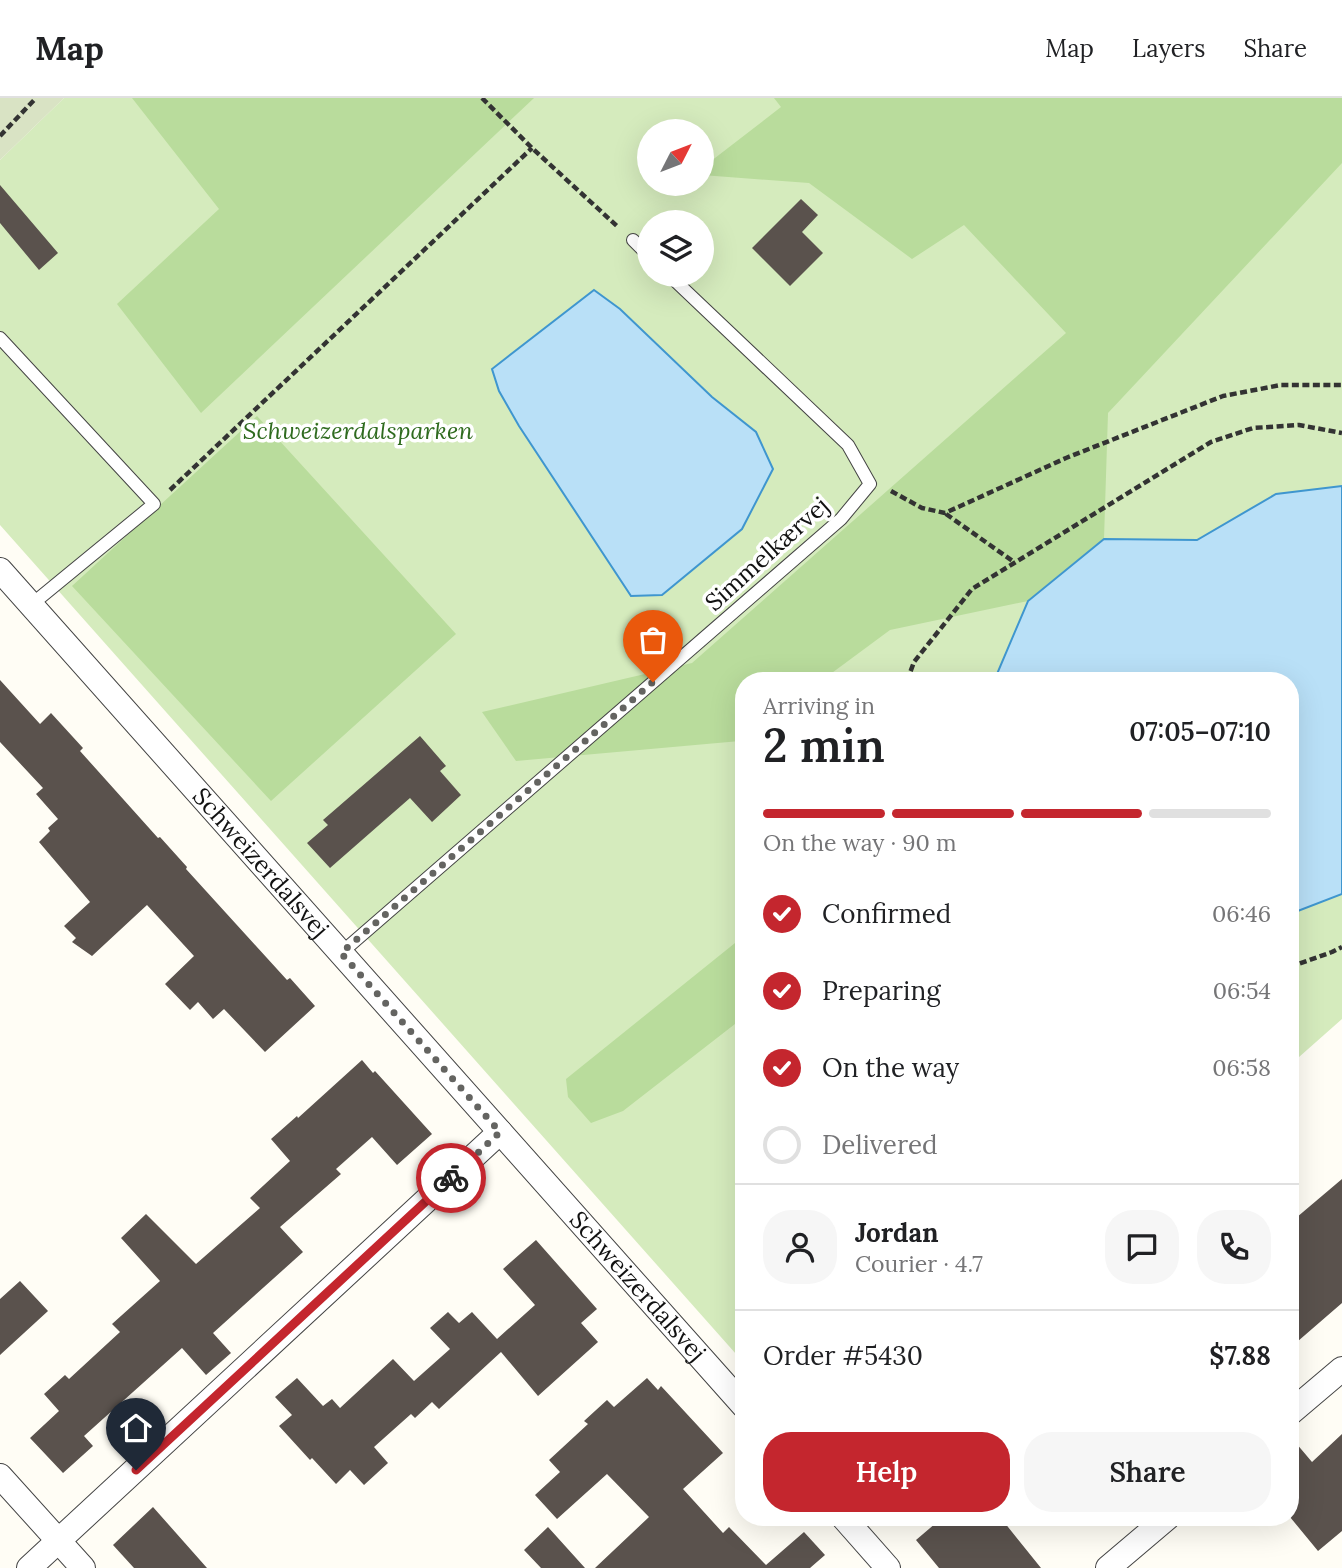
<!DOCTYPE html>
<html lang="en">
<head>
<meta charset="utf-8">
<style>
  body { margin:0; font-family:Lora,serif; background:#f6f6f6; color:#202124; height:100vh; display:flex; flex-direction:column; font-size:26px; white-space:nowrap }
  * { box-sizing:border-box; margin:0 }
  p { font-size:23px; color:#757577 }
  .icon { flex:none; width:38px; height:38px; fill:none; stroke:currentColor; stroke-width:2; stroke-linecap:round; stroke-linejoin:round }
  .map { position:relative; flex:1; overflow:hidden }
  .drawer { position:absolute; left:735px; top:574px; width:564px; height:854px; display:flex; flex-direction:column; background:#fff; border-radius:28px; box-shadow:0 7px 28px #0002 }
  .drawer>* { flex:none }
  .needle { width:46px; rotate:48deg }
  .controls { position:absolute; left:637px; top:21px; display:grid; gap:14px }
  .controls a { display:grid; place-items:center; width:77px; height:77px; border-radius:50%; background:#fff; box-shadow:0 7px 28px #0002; font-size:35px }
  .pin { position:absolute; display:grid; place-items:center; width:60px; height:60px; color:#fff; margin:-72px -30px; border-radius:50% 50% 50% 0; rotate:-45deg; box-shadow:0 0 7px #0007 }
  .pin .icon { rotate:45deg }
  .courier { position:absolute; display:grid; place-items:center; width:70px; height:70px; margin:-35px; border:5px solid #c4262e; border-radius:50%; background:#fff; color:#222; box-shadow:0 2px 9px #0007 }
  .overview em { font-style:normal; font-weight:600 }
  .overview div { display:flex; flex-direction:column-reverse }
  .overview { display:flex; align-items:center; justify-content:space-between; height:119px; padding:0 28px }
  h1 { font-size:46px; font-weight:600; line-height:52px }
  .bar { display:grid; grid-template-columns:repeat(4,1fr); gap:10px 7px; align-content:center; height:84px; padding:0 28px }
  .bar i { height:9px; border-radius:5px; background:#e0e0e0 }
  .bar .selected { background:#c4262e }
  .bar p { grid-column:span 4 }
  .line { display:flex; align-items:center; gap:18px; padding:0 28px; border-top:2px solid #e0e0e0 }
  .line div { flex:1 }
  .round { display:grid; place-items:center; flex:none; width:74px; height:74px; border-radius:28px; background:#f6f6f6 }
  ol { padding:0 28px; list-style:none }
  li { display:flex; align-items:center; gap:21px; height:77px }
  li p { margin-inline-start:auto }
  li .icon { padding:7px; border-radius:50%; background:#c4262e; color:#fff; stroke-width:4 }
  li:last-child { color:#757577 }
  li i { width:38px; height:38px; border:4px solid #e0e0e0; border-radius:50% }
  .primary-button { display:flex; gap:14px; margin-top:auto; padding:14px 28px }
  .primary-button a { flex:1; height:80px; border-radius:28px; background:#c4262e; color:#fff; font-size:28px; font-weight:600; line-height:80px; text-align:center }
  .primary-button a+a { background:#f6f6f6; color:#202124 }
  header { display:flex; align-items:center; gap:42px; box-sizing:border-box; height:98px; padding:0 35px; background:#fff; border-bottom:2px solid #e0e0e0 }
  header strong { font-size:33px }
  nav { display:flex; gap:38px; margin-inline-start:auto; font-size:24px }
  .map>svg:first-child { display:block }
  .green { fill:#d5ebbd; fill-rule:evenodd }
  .forest { fill:#b9dc9c }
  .cemetery { fill:#d9e3c4 }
  .water { fill:#b9e0f7; stroke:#3f96cf; stroke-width:2 }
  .building { fill:#5a524d }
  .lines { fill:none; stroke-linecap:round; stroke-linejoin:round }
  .service-casing { stroke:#444; stroke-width:14 }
  .minor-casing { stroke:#444; stroke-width:26 }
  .path { stroke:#333; stroke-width:4.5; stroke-dasharray:7 3.5; stroke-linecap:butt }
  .service { stroke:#fff; stroke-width:12 }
  .minor { stroke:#fff; stroke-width:24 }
  .done { stroke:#646461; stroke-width:7; stroke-dasharray:0 12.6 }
  .route { stroke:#c4262e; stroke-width:9 }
  .labels { text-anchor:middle; stroke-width:7; stroke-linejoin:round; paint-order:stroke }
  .park-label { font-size:24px; font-style:italic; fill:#2f6b1f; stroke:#fff }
  .street-label { font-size:24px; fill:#111; stroke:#fff }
</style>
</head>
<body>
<header>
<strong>Map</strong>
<nav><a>Map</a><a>Layers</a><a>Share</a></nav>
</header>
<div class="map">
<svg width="1342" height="1470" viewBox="0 0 1342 1470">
  <rect width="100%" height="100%" fill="#fffdf5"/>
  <path class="green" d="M64,0h1278v921l-52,46v-384h-546v682l-744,-838v-365zM649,33h53v53h-53zM649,124h53v53h-53z"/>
  <path class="forest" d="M132,0h402l-333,315 -84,-109 102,-95z
    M774,0h568v65l-234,250 -4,126 -76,62 -138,29 -69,51h-77v57l-4,3 -224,20 -34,-49 210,-49 374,-330 -102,-108 -52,34 -103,-76 -107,-8v-7l79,-61z
    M257,318l199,218 -185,167 -199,-215z
    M740,841l4,4v74l-121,94 -32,12 -23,-26 -2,-18z"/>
  <path class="cemetery" d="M0,0h64l-64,62z"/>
  <path class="water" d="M594,192l26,19 92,88 44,35 17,37 -31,60 -80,66 -31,1 -112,-170 -20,-35 -7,-22z
    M1342,388v408l-52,20v-233h-296l34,-80 76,-62 93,1 79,-46z"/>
  <path class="building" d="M0,87l58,68 -19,17 -39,-47z
    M801,101l17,16 -16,17 21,21 -33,33 -38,-38z
    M0,582l40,44 11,-11 32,35 -3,3 78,87 2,-1 27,30 -1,2 101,111 3,-2 25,28 -50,46 -41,-43 -11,10 -15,-17 -8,8 -25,-26 29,-28 -47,-51 -55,51 -20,-14 4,-4 -12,-12 26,-24 -51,-60 11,-11 -2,-3 10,-9 -22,-25 7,-6 -43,-46z
    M420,638l26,30 -6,5 21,24 -29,27 -22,-24 -80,70 -23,-25 21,-18 -5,-5z
    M362,962l11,13 2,-2 57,63 -35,31 -25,-28 -36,32 5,5 -61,53 23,25 -90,81 18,20 -25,22 -24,-27 -98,88 9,10 -30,27 -33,-35 29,-27 -15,-17 21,-19 4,4 51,-47 -8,-8 48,-43 -39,-43 25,-24 50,50 64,-56 -10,-10 40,-37 -19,-22 26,-23 1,2z
    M1342,1081v124l-52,45v-125z
    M536,1142l61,69 -16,14 17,19 -60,54 -37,-44 -62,57 -7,-7 -17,16 -4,-4 -37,33 14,16 -24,22 -14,-15 -14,14 -24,-26 -2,2 -31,-34 13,-11 -17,-18 22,-19 26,28 9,-7 8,9 53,-49 21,22 36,-32 -20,-21 18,-16 11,11 13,-11 25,27 38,-34 -32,-36z
    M20,1183l28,30 -48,44v-56z
    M647,1280l11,12 3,-4 62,67 -40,36 40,44 6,-6 37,38 38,-33 21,23 -15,13h-215l54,-51 -42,-43 -50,45 -22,-24 25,-23 -11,-12 39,-36 -4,-3 23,-21 7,7z
    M1342,1336v97l-24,20 -28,-34v-81l22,26z
    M153,1409l54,61h-73l-21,-23z
    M943,1419h57l41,51h-102l-23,-28z
    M548,1429l37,41h-44l-17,-18z"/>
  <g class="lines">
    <defs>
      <path id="service" d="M633,142l16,16
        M0,240l154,166 -123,101
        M341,855l500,-434 29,-35 -22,-39 -179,-170"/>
      <g id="minor">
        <path id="s1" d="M0,472l744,836"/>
        <path d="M1290,1315l52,-44"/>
        <path d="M0,1378l83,92"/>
        <path d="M843,1419l45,51"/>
        <path d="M29,1470l471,-436"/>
        <path d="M1108,1470l60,-51"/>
      </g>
    </defs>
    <use href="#service" class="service-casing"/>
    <use href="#minor" class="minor-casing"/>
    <path class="path" d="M482,0l50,50 86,79
      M0,38l36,-38
      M170,392l362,-342
      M891,393l31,17 23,5 121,-55 157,-62 58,-11h61
      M946,416l68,48
      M907,583l7,-19 58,-73 239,-147 42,-14 46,-3 43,8
      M1290,869l42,-15 10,-5"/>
    <use href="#service" class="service"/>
    <use href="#minor" class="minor"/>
  </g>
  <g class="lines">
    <path class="done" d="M451,1080l49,-46 -159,-179 312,-271"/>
    <path class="route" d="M136,1372l315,-292"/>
  </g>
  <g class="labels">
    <g class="park-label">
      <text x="358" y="341">Schweizerdalsparken</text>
    </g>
    <g class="street-label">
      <text transform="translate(767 456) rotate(-42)" y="8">Simmelkærvej</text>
      <text dy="8" stroke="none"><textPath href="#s1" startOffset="392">Schweizerdalsvej</textPath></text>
      <text dy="8" stroke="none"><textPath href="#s1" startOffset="959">Schweizerdalsvej</textPath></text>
    </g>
  </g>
</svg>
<div class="controls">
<a><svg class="needle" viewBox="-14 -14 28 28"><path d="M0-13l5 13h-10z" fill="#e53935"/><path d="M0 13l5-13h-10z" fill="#757577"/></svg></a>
<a><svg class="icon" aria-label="layers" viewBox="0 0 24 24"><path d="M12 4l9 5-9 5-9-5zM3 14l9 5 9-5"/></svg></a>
</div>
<div class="pin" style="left:653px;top:584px;background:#ea580c"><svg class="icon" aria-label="bag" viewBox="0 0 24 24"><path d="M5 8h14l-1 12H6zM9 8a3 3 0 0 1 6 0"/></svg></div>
<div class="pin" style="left:136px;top:1372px;background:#1f2937"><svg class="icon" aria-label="home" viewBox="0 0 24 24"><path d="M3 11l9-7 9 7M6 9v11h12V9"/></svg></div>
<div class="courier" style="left:451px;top:1080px"><svg class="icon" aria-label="bike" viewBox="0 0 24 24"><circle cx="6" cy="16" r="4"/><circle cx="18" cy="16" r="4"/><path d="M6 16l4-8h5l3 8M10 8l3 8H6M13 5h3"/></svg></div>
<section class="drawer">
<div class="overview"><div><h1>2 min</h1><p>Arriving in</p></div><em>07:05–07:10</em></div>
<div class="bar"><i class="selected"></i><i class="selected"></i><i class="selected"></i><i></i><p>On the way · 90 m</p></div>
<ol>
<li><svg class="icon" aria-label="check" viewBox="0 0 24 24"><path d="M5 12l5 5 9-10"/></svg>Confirmed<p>06:46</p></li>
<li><svg class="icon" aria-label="check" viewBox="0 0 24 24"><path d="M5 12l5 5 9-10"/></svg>Preparing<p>06:54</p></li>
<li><svg class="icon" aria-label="check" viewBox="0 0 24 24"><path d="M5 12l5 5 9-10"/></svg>On the way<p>06:58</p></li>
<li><i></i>Delivered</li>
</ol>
<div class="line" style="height:126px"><a class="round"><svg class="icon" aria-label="person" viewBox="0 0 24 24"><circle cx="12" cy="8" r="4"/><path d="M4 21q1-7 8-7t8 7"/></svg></a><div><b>Jordan</b><p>Courier · 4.7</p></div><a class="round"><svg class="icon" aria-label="chat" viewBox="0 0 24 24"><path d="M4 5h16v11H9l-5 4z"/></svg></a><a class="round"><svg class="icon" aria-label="phone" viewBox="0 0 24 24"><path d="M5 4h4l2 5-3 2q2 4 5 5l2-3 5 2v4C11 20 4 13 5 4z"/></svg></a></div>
<div class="line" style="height:91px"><div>Order #5430</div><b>$7.88</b></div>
<div class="primary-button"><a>Help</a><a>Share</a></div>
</section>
</div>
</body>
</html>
